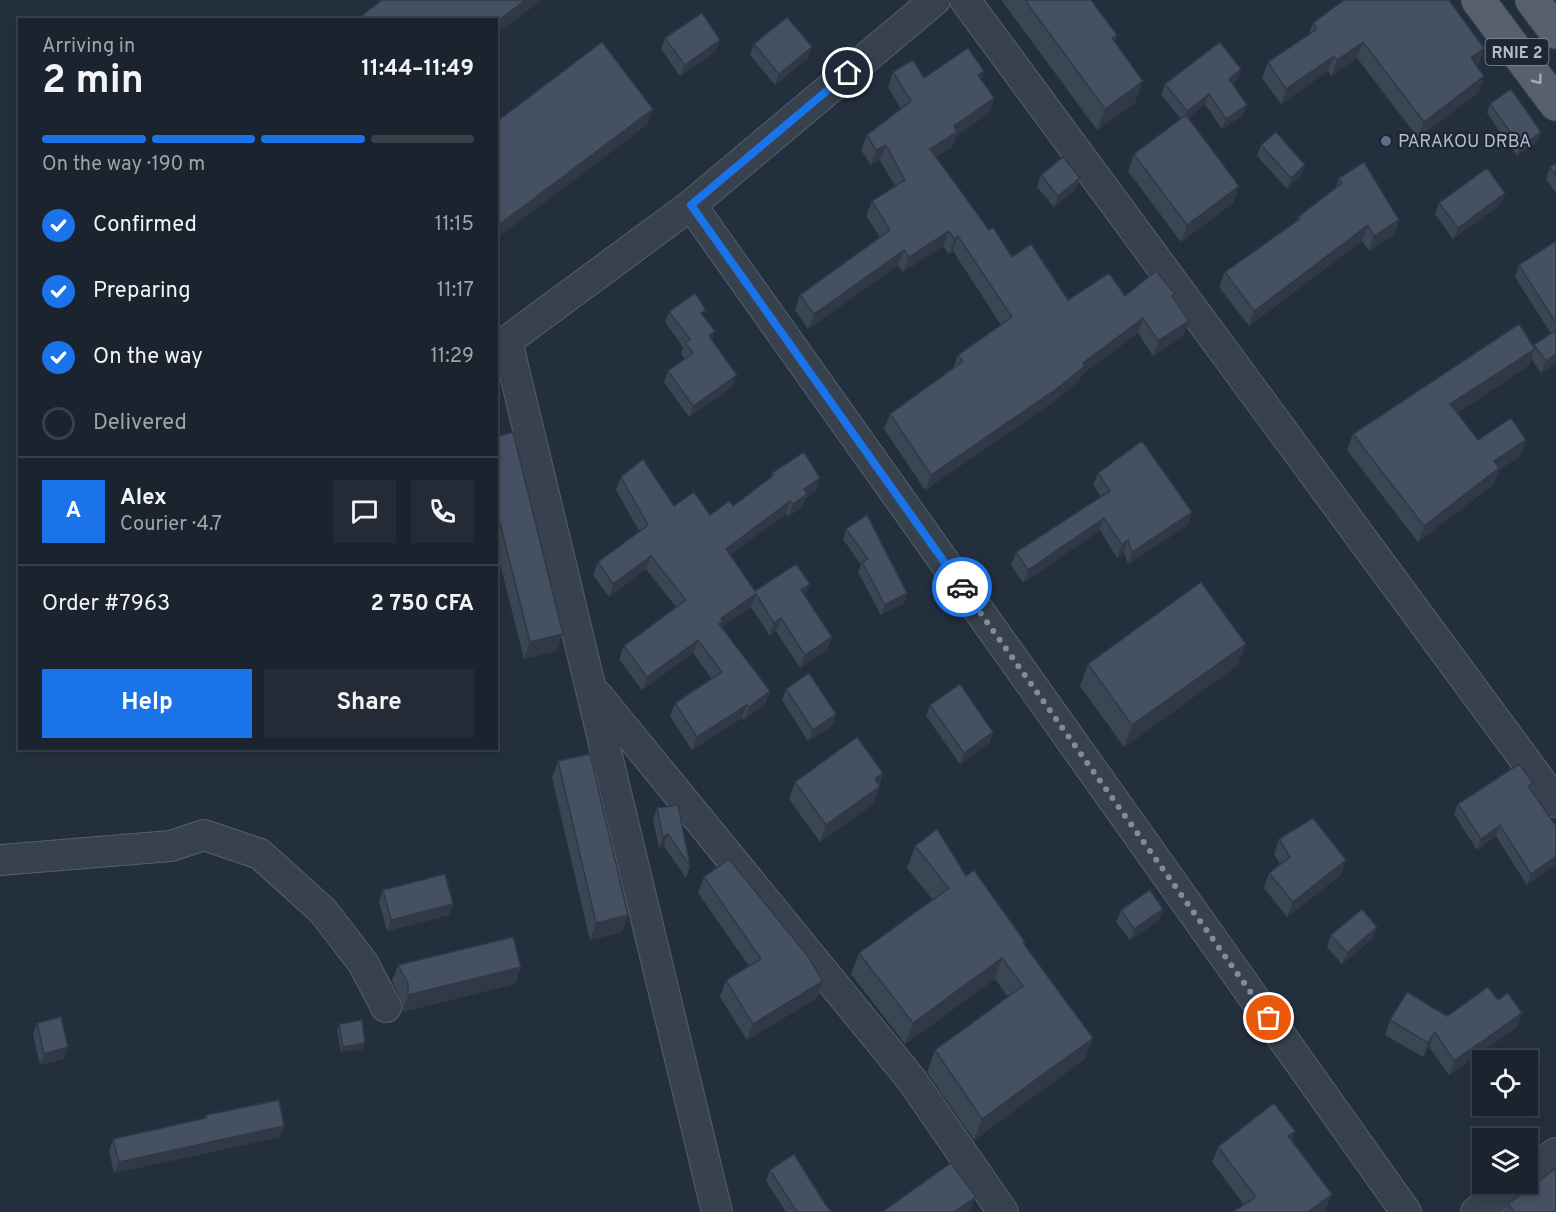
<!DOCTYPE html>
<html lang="en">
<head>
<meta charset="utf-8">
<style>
  body { margin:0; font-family:Overpass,sans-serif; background:#242b36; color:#f1f3f6; height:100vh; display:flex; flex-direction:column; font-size:22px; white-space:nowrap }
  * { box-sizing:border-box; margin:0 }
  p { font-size:20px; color:#a0a4aa }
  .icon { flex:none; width:33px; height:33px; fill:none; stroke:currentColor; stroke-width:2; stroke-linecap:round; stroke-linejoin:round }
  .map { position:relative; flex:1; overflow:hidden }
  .sheet { position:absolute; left:18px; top:18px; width:480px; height:732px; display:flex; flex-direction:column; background:#1b232e; border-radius:0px; box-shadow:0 3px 9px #0003,0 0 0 2px #39404a }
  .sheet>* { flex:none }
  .buttons { position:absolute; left:1472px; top:1050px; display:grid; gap:12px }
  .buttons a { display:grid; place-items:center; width:66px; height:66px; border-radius:0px; background:#1b232e; box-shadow:0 3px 9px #0003,0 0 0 2px #39404a; font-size:30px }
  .pin { position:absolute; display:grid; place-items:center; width:51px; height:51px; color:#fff; margin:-26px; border:3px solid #fff; border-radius:50%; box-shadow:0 2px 6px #0007 }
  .courier { position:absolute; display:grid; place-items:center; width:60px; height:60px; margin:-30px; border:4px solid #1a73e8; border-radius:50%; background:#fff; color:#222; box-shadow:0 2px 8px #0007 }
  .summary em { font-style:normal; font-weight:700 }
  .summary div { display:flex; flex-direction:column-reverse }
  .summary { display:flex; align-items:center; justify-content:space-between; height:102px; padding:0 24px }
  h1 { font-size:39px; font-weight:700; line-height:45px }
  .bar { display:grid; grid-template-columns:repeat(4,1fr); gap:9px 6px; align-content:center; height:72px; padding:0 24px }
  .bar i { height:8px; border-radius:4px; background:#39404a }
  .bar .selected { background:#1a73e8 }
  .bar p { grid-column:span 4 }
  .line { display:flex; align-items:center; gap:15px; padding:0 24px; border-top:2px solid #39404a }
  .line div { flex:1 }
  .round { display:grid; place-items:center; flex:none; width:63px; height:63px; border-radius:0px; background:#242b36 }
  ol { padding:0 24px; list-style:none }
  li { display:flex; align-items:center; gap:18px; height:66px }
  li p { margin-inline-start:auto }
  li .icon { padding:6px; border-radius:50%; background:#1a73e8; color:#fff; stroke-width:4 }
  li:last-child { color:#a0a4aa }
  li i { width:33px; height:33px; border:3px solid #39404a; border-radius:50% }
  .action { display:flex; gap:12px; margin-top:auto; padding:12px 24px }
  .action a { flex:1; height:69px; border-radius:0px; background:#1a73e8; color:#fff; font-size:24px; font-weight:700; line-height:69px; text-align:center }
  .action a+a { background:#242b36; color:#f1f3f6 }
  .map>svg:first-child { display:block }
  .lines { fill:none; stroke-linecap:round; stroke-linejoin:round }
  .minor-casing { stroke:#565f6c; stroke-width:32 }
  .major-casing { stroke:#414a57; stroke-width:35 }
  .minor { stroke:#38414e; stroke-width:30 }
  .major { stroke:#56606e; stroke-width:33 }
  .wall { fill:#3b4654 }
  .shaded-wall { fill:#303945 }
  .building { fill:#455162; stroke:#303945; stroke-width:1.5 }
  .oneway { stroke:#a1aab7 }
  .done { stroke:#828b98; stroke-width:6; stroke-dasharray:0 10.8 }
  .route { stroke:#1a73e8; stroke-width:8 }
  .service-dot { fill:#5c6f8a; stroke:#1d2633; stroke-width:2 }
  .labels { text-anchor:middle; stroke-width:4.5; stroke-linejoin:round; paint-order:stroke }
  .shield { fill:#1d2633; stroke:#878f9c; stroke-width:1.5 }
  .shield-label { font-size:16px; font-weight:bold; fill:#b4bcc9 }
  .poi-label { font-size:18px; fill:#b4bcc9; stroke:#1d2633; text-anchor:start }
</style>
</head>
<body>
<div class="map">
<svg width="1556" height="1212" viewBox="0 0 1556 1212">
  <rect width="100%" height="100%" fill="#242f3e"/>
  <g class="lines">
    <defs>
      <path id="minor" d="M965,0l591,802
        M691,205l715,1007
        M598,696l313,383 92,133
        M0,860l171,-14 33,-11 56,19 63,57 40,52 23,44
        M1527,1174l29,-21
        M717,1212l-210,-871 184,-136 244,-205
        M1476,1212l39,-28"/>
      <path id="major" d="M1478,0l78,104
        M1532,0l24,32"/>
    </defs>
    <use href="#minor" class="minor-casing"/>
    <use href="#major" class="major-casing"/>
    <use href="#minor" class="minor"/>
    <use href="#major" class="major"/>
  </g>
  <path class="wall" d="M1002,0h89l26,35 -3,7 21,61 -38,27 -95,-129z
    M1313,23l166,41 -3,2 3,26 -61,46 -61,-80 -26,18 -3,-5 -47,33 -19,-26 6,-16 40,-27z
    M665,38l55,2 -4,11 -36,25 -19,-27z
    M754,44l54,14 -33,27 -25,-30z
    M1241,69l-3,11 -6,4 11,31 -21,14 -17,-25 -17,14 51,68 -6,17 -52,39 -53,-71 6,-17 47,-35 -20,-24 4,-11z
    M893,72l31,6 57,1 13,19 -5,15 -33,23 -4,11 -16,10 53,73 23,27 56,43 57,-4 50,-2 -2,4 16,23 -6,15 -30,20 -15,-23 -56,41 -3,7 -26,21 -128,88 -41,-61 6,-15 63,-46 5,-13 43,-30 -48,-74 -4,3 -6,-8 -40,26 -5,-7 -90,64 -13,-19 5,-15 80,-58 -14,-21 6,-15 23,-15 -15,-26 -9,5 -10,-15 6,-15 34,-26 -13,-22z
    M1490,104l48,37 -21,15 -30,-43z
    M1261,145l40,31 -14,13 -30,-33z
    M1556,163v30l-10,-14 4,-12z
    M1041,175l39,3 -4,11 -22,18 -17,-20z
    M1339,178l60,42 -5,15 -25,16 -7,-10 -113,85 -30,-39 6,-15 72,-51 1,-4 37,-28z
    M1505,193l-4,11 -48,35 -18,-25 4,-11z
    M1556,241v122l-15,10 -10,-15 -2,7 -72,48 21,27 42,16 -21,14 -5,14 -76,58 -71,-92 6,-16 181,-88v-1l17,-11 -36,-57 4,-12z
    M669,312l35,5 8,23 21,46 -44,31 -25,-35 4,-11 17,-12 -4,-5 2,-7 -18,-25z
    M496,437l61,214 -33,8 -28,-111z
    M772,473l44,18 -10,7 -4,9 -14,10 -2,-3 -56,41 25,36 50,5 27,41 -5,13 -27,18 -24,-37 -6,5 -19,-29 -30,20 49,64 -5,13 -21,16 -2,-2 -50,32 -22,-34 5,-13 37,-24 -19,-26 -51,37 -23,-31 5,-13 52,-39 -30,-38 -37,28 -16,-22 5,-13 42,-30 -24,-42 5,-13 53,29 36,9 23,-9 38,-29z
    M1098,473l94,39 -4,13 -60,39 -4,-11 -7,5 -17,-28 -77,53 -12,-18 5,-13 85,-55 -8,-12z
    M846,529l61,64 -3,10 -23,12 -23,-43 3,-7 -18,-26z
    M1088,664l150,1 -114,82 -44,-61z
    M786,689l50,25 -4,12 -24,15 -26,-41z
    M930,705l63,27 -4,11 -29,21 -34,-48z
    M558,761l70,154 -6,17 -32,8 -38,-162z
    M883,773l-9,30 -54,39 -31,-43 6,-17z
    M1533,783l-3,6 26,37v38l-29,21 -31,-49 -19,14 -23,-36 4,-10z
    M657,808l33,58 -4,12 -22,-32 -5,2 -6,-28z
    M1279,839l62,36 -54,42 -23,-29 5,-15 11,-9 -6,-10z
    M915,846l51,30 59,66 -1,3 61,114 -111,81 -47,-68 8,-22 73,-53 -13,-18 -90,65 -54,-70 8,-21 74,-53 -26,-32z
    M704,877l119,104 -6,17 -70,42 -27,-43 6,-17 23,-14 -51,-73z
    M383,890l70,14 -4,11 -62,16 -8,-30z
    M1163,909l-4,11 -29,20 -14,-18 5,-12z
    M1331,935l42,3 -31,26 -15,-17z
    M398,965l123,2 -6,17 -113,28 -1,-12 -9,-19z
    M1498,1000l24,13 -5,14 -68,48 -20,-28 -6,10 -38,-22 5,-15 57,-4z
    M37,1023l27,36 -24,6 -7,-31z
    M339,1024l24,25 -22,3 -4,-22z
    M206,1115l74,22 -166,36 -5,-22 4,-12 91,-20z
    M1295,1131l-3,10 34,68 -3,3h-91l12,-7 -32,-43 6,-15z
    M770,1170l55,34 7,8h-46l-20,-31z
    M1508,1204l48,8h-50z"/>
  <path class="shaded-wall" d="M526,0h16l-46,34v-12z
    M720,40l-4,11 -36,25 5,-11z
    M1363,42l-6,16 -26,18 6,-16z
    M812,47l-4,11 -33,27 4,-11z
    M1484,48l-5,16 -14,10 6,-16z
    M1334,56l-6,15 -47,33 5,-15z
    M1241,69l-3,11 -13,9 4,-10z
    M984,71l-5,15 -1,-11z
    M1484,76l-5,16 -61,46 6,-16z
    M1143,81l-8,22 -38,27 8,-21z
    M1209,94l-4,10 -22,18 4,-11z
    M994,98l-5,15 -33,23 -4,11 -27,17 5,-15 24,-23z
    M1247,105l-4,10 -21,14 4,-10z
    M653,109l-6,16 -151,114v-12z
    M1541,132l-3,9 -21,15 4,-9z
    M886,145l-6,15 -9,5 5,-15z
    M1305,165l-4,11 -14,13 4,-11z
    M1080,178l-4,11 -22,18 4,-11z
    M1239,186l-6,17 -52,39 6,-17z
    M1505,193l-4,11 -48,35 5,-11z
    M1399,220l-5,15 -25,16 5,-15z
    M1368,225l-6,16 -113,85 5,-15z
    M949,231l-6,15 -40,26 6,-15z
    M958,236l-5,15 -4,3 5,-15z
    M904,250l-6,15 -90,64 6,-15z
    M1143,318l-5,15 -56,41 -3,7 -26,21 -128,88 6,-15z
    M1189,321l-6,15 -30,20 5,-15z
    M715,331l-4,11 -2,-6z
    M1535,349l-6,16 -84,56 5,-17z
    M1556,354v9l-15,10 5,-12z
    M737,375l-4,11 -44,31 4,-11z
    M1526,440l-6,16 -21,14 -5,14 -76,58 6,-16 70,-65z
    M820,478l-4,13 -10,7 -4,9 -14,10 5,-13 11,-15z
    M790,501l-4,13 -65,48 5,-13z
    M1192,512l-4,13 -60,39 4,-12z
    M1104,518l-4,12 -77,53 5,-13z
    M1128,540l-4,13 -7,5 5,-13z
    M651,556l-5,13 -37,28 4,-13z
    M810,584l-5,13 -4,-7z
    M907,593l-3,10 -23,12 4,-10z
    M756,594l-5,13 -30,21 -7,9 7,-19z
    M781,618l-5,13 -6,5 4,-13z
    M563,634l-6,17 -33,8 6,-17z
    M832,637l-5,13 -27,18 5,-13z
    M698,640l-5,13 -51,37 5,-13z
    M1246,644l-8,21 -114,82 8,-22z
    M770,691l-5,13 -21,16 5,-13z
    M747,705l-5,13 -50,32 5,-13z
    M836,714l-4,12 -24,15 5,-11z
    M993,732l-4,11 -29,21 4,-11z
    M883,773l-6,15 3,-2 -6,17 -54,39 6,-17 49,-46z
    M1500,825l-4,11 -19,14 4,-11z
    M668,834l-4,12 -5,2 4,-11z
    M1556,856v8l-29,21 4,-11z
    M1346,860l-5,15 -54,42 6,-15z
    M453,904l-4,11 -62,16 4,-11z
    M1163,909l-4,11 -29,20 4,-11z
    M628,915l-6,17 -32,8 6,-17z
    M1377,927l-4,11 -31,26 5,-11z
    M1002,958l-7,21 -90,65 8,-21z
    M521,967l-6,17 -113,28 6,-17z
    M823,981l-6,17 -70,42 6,-16z
    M1522,1013l-5,14 -68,48 5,-14z
    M1435,1032l-6,15 -6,10 5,-14z
    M1093,1038l-8,21 -111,81 8,-21z
    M365,1043l-2,6 -22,3 2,-5z
    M68,1047l-4,12 -24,6 4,-11z
    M284,1126l-4,11 -166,36 5,-11z
    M1295,1131l-5,15 -2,-10z
    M1332,1194l-6,15 -3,3h-15z
    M976,1197l-5,14 -2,1h-15z"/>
  <path class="building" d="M382,0h144l-30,22v-2h-140z
    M1025,0h66l26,35 -5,3 31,43 -38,28z
    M1344,0h105l35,48 -13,10 13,18 -60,46 -61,-80 -26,18 -3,-4 -48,33 -18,-27 49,-33 -4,-6z
    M702,13l18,27 -35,25 -20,-27z
    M787,17l25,30 -33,27 -25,-30z
    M602,42l51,67 -157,118v-105z
    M1220,42l21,27 -12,10 18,26 -21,14 -17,-25 -22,17 -22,-27z
    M968,48l16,23 -6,4 16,23 -40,28 3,6 -27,17 59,81 4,-3 19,30 19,-13 37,56 41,-27 16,23 31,-25 19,23 -3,2 17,25 -31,20 -15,-23 -60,45 2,3 -26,21 -128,88 -41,-61 73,-53 -5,-6 54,-38 -54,-81 -4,3 -5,-8 -40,26 -5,-7 -90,64 -14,-19 90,-65 -18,-29 33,-21 -19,-35 -10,5 -9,-15 44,-34 -18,-29 20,-12 11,18z
    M1511,89l30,43 -20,15 -31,-43z
    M1186,115l53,71 -52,39 -53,-71z
    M1276,132l29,33 -14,13 -30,-33z
    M1063,157l17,21 -22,18 -17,-21z
    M1364,162l35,58 -25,16 -6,-11 -114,86 -29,-39 75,-53 -2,-2 44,-34 -3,-5z
    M1556,163v12l-6,-8z
    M1487,168l18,25 -47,35 -19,-25z
    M1556,241v82l-37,-58z
    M695,293l11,17 -5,3 14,18 -6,5 28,39 -44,31 -25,-35 25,-18 -8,-10 5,-4 -21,-27z
    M1519,324l16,25 -85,55 28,36 33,-22 15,22 -32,21 5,7 -75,58 -71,-92z
    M1556,330v24l-10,7 -12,-16z
    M513,432l50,202 -33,8 -34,-135v-70z
    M1142,441l50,71 -60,40 -4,-12 -6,5 -18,-27 -76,52 -12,-18 94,-61 -12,-18z
    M804,452l16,26 -16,11 3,5 -14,10 -3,-3 -64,48 29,42 41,-27 14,20 -9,6 31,47 -27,18 -24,-37 -7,5 -18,-29 -35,24 2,3 -4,3 51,67 -21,16 -2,-2 -50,32 -22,-34 47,-31 -24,-32 -51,37 -23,-31 62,-46 -35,-44 -38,28 -15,-22 50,-37 -27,-48 22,-18 31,47 20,-14 16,23 19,-14 4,5 41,-31 -2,-2z
    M867,515l40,78 -22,12 -23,-43 6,-3 -22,-30z
    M1201,582l45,62 -114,81 -44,-61z
    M809,673l27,41 -23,16 -27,-41z
    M960,684l33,48 -29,21 -34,-48z
    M857,737l26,36 -8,6 5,7 -54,39 -31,-43z
    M590,754l38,161 -32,8 -38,-162z
    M1519,764l14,19 -5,3 28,40v30l-25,18 -31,-49 -19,14 -23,-35z
    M678,805l12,61 -22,-32 -5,3 -6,-29z
    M1313,818l33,42 -53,42 -24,-29 21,-16 -11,-18z
    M937,829l29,47 8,-6 51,72 -2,1 70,95 -111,81 -47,-69 88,-64 -21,-28 -89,65 -54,-70 90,-65 -34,-42z
    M729,859l78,96 16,26 -70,43 -27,-44 35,-21 -57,-82z
    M445,874l8,30 -62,16 -8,-30z
    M1150,890l13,19 -29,20 -13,-19z
    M1362,909l15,18 -30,26 -16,-18z
    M513,937l8,30 -113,28v-12l-10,-18z
    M1488,987l10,13 10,-7 14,20 -68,48 -19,-29 -7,11 -38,-23 17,-28 40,24z
    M61,1017l7,30 -24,7 -7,-31z
    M362,1020l3,23 -22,4 -4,-23z
    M279,1100l5,26 -165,36 -6,-23 93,-21v-3z
    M1274,1103l21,28 -7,5 44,58 -24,18h-76l24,-15 -38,-50z
    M794,1154l31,50 7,8h-35l-27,-42z
    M951,1163l25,34 -22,15h-72z
    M1556,1168v44h-42l-6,-8z"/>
  <defs><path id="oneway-chevron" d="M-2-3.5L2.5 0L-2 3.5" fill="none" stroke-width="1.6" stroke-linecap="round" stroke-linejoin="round" transform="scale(1.5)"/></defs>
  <use class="oneway" href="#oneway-chevron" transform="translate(1538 80) rotate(53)"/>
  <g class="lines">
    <path class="done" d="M962,587l307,431"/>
    <path class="route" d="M848,73l-157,132 271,382"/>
  </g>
  <circle class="service-dot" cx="1386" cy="141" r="6"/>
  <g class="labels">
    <rect class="shield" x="1485.5" y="39" width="63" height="26" rx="4.5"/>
    <g class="shield-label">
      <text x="1517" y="58">RNIE 2</text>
    </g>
    <g class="poi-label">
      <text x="1398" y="147">PARAKOU DRBA</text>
    </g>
  </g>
</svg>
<div class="buttons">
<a><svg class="icon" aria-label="locate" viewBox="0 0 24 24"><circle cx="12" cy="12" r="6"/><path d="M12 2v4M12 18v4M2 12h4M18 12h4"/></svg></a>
<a><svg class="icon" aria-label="layers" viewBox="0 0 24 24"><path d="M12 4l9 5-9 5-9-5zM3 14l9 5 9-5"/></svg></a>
</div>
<div class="pin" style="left:1269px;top:1018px;background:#ea580c"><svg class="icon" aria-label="bag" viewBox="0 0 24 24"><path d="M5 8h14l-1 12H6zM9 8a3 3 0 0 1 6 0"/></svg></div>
<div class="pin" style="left:848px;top:73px;background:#1f2937"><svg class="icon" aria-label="home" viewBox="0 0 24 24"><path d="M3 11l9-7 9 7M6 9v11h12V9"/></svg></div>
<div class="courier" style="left:962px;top:587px"><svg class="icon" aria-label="car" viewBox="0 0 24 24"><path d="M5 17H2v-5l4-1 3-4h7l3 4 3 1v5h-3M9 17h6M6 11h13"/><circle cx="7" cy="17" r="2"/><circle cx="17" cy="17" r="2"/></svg></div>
<section class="sheet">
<div class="summary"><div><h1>2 min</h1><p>Arriving in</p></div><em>11:44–11:49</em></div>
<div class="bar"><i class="selected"></i><i class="selected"></i><i class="selected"></i><i></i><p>On the way · 190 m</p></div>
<ol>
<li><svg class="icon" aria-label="check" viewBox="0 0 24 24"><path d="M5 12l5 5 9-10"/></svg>Confirmed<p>11:15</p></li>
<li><svg class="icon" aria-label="check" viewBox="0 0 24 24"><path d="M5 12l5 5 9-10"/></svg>Preparing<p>11:17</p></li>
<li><svg class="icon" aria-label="check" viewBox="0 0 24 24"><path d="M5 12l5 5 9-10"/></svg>On the way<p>11:29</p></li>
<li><i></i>Delivered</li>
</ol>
<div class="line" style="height:108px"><b class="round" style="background:#1a73e8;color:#fff">A</b><div><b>Alex</b><p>Courier · 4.7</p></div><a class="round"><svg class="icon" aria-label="chat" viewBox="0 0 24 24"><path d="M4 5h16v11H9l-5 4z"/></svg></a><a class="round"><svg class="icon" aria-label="phone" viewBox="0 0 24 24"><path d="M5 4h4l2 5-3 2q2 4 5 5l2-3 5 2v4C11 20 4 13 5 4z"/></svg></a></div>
<div class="line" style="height:78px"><div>Order #7963</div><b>2 750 CFA</b></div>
<div class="action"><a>Help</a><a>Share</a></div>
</section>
</div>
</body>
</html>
